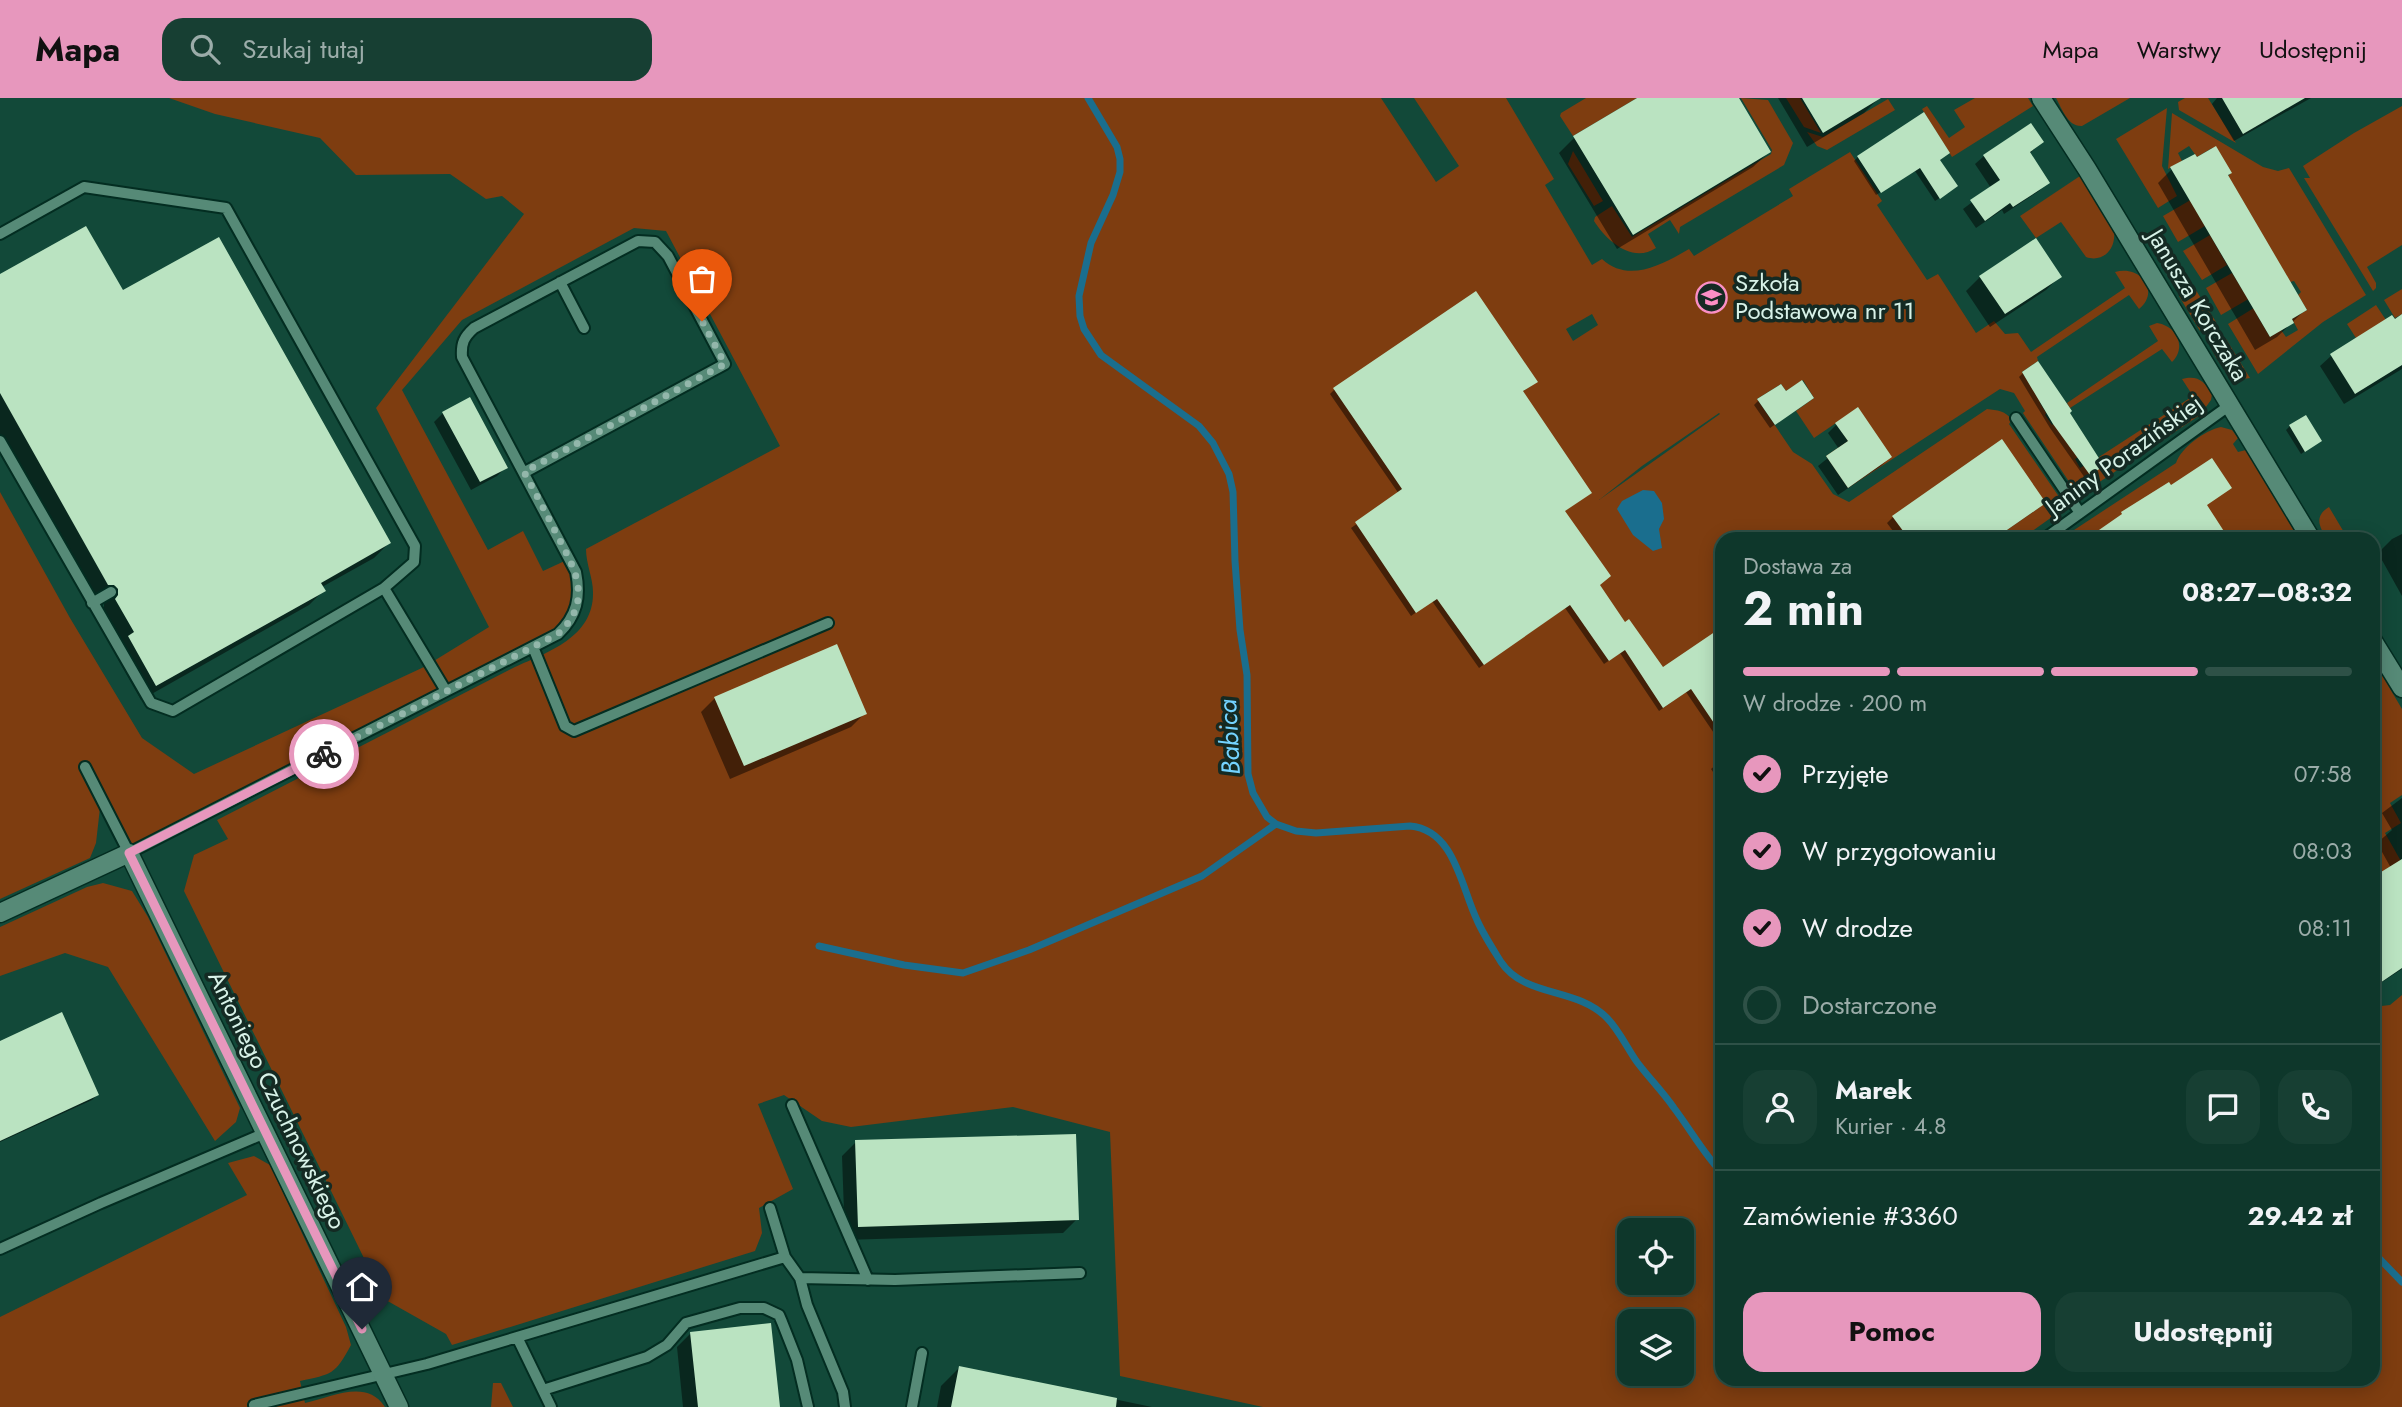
<!DOCTYPE html>
<html lang="pl">
<head>
<meta charset="utf-8">
<style>
  body { margin:0; font-family:Jost,sans-serif; background:#173f33; color:#f1f3f6; height:100vh; display:flex; flex-direction:column; font-size:26px; white-space:nowrap }
  * { box-sizing:border-box; margin:0 }
  p { font-size:23px; color:#9baca9 }
  .icon { flex:none; width:38px; height:38px; fill:none; stroke:currentColor; stroke-width:2; stroke-linecap:round; stroke-linejoin:round }
  .map { position:relative; flex:1; overflow:hidden }
  .drawer { position:absolute; left:1715px; top:434px; width:665px; height:854px; display:flex; flex-direction:column; background:#0e372b; border-radius:21px; box-shadow:0 4px 18px #0003,0 0 0 2px #2e5147 }
  .drawer>* { flex:none }
  .fabs { position:absolute; left:1617px; top:1120px; display:grid; gap:14px }
  .fabs a { display:grid; place-items:center; width:77px; height:77px; border-radius:14px; background:#0e372b; box-shadow:0 4px 18px #0003,0 0 0 2px #2e5147; font-size:35px }
  .pin { position:absolute; display:grid; place-items:center; width:60px; height:60px; color:#fff; margin:-72px -30px; border-radius:50% 50% 50% 0; rotate:-45deg; box-shadow:0 0 7px #0007 }
  .pin .icon { rotate:45deg }
  .courier { position:absolute; display:grid; place-items:center; width:70px; height:70px; margin:-35px; border:5px solid #e797bd; border-radius:50%; background:#fff; color:#222; box-shadow:0 2px 9px #0007 }
  .overview em { font-style:normal; font-weight:700 }
  .overview div { display:flex; flex-direction:column-reverse }
  .overview { display:flex; align-items:center; justify-content:space-between; height:119px; padding:0 28px }
  h1 { font-size:46px; font-weight:700; line-height:52px }
  .bar { display:grid; grid-template-columns:repeat(4,1fr); gap:10px 7px; align-content:center; height:84px; padding:0 28px }
  .bar i { height:9px; border-radius:5px; background:#2e5147 }
  .bar .on { background:#e797bd }
  .bar p { grid-column:span 4 }
  .line { display:flex; align-items:center; gap:18px; padding:0 28px; border-top:2px solid #2e5147 }
  .line div { flex:1 }
  .round { display:grid; place-items:center; flex:none; width:74px; height:74px; border-radius:21px; background:#173f33 }
  ol { padding:0 28px; list-style:none }
  li { display:flex; align-items:center; gap:21px; height:77px }
  li p { margin-inline-start:auto }
  li .icon { padding:7px; border-radius:50%; background:#e797bd; color:#111; stroke-width:4 }
  li:last-child { color:#9baca9 }
  li i { width:38px; height:38px; border:4px solid #2e5147; border-radius:50% }
  .cta { display:flex; gap:14px; margin-top:auto; padding:14px 28px }
  .cta a { flex:1; height:80px; border-radius:21px; background:#e797bd; color:#111; font-size:28px; font-weight:700; line-height:80px; text-align:center }
  .cta a+a { background:#173f33; color:#f1f3f6 }
  header { display:flex; align-items:center; gap:42px; box-sizing:border-box; height:98px; padding:0 35px; background:#e797bd; color:#111 }
  header strong { font-size:33px }
  nav { display:flex; gap:38px; margin-inline-start:auto; font-size:24px }
  .search { width:490px; height:63px; background:#173f33; display:flex; align-items:center; gap:18px; box-sizing:border-box; padding:0 24px; border-radius:21px; color:#9baca9; font-size:26px }
  .map>svg:first-child { display:block }
  .green { fill:#7e3d10; fill-rule:evenodd }
  .water { fill:#1a6e8e }
  .shadow { fill:#0007 }
  .lines { fill:none; stroke-linecap:round; stroke-linejoin:round }
  .stream { stroke:#1a6e8e; stroke-width:7 }
  .building { fill:#bae3c1 }
  .lane-casing { stroke:#032d21; stroke-width:14 }
  .street-casing { stroke:#032d21; stroke-width:21 }
  .lane { stroke:#568a77; stroke-width:10 }
  .street { stroke:#568a77; stroke-width:18 }
  .done { stroke:#93b7ab; stroke-width:7; stroke-dasharray:0 12.6 }
  .route { stroke:#e797bd; stroke-width:9 }
  .labels { text-anchor:middle; stroke-width:7; stroke-linejoin:round; paint-order:stroke }
  .poi-label { font-size:24px; fill:#d8f2e8; stroke:#142a23; text-anchor:start }
  .street-label { font-size:24px; fill:#d8f2e8; stroke:#142a23 }
  .water-label { font-size:26px; font-style:italic; fill:#74d3ff; stroke:#142a23 }
</style>
</head>
<body>
<header>
<strong>Mapa</strong>
<div class="search"><svg class="icon" aria-label="search" viewBox="0 0 24 24"><circle cx="10" cy="10" r="6"/><path d="M15 15l6 6"/></svg>Szukaj tutaj</div>
<nav><a>Mapa</a><a>Warstwy</a><a>Udostępnij</a></nav>
</header>
<div class="map">
<svg width="2402" height="1309" viewBox="0 0 2402 1309">
  <rect width="100%" height="100%" fill="#124939"/>
  <path class="green" d="M169,0h1212l55,84 23,-16 -45,-68h92l48,81 -9,6 47,80 10,-6c27,25 61,5 87,-10l5,7 99,-60 -4,-7 61,-37 32,49 -5,4 50,75 11,-6 38,59 18,-12 11,13 13,-1 13,19 94,-64 -10,-16c27,-7 45,20 24,37l-10,-14 -92,62 1,4 -16,11 20,29 -2,2 6,10 -1,2 7,10 17,-12 23,35 -17,11 5,9 7,-4 5,8 12,-8 -5,-7 94,-61 -11,-17c16,-4 22,2 30,15l-1,6 -11,15 -114,76 -12,-2 -51,-76 2,-2 -11,-18 -14,-4 -152,99 -22,-32 22,-15 -12,-18 -22,15 -18,-27 18,-13 -11,-18 -17,11 -5,-7 -24,15 36,53 19,12 21,30 16,8 138,-93c10,1 19,2 25,11l-3,4 57,83 -45,32h-299v840h651v-372l17,-2 12,-10v412h-1139l-143,-31 -10,-244 -97,-25 -162,20 -29,-6 -38,-26 -26,9 35,85 -34,19 3,25 -7,18 -303,94 -6,-11 -62,-35 -200,-408 10,-36 34,-16 -11,-19 298,-153c33,-15 79,-30 78,-75 0,-14 -7,-28 -7,-43l194,-103 -114,-215 -32,-3 -172,92 -60,70 86,160 35,-19 20,40 26,-12 10,27 -10,38 -440,229 -28,-54 -5,44 -6,15 -90,41v-407l70,126 72,120 52,36 230,-107 65,-40 -113,-219 148,-194 -22,-18 -16,3 -36,-25 -94,1 -36,-37 -105,-24zM1592,216l6,11 -25,16 -7,-12zM1719,315l1,1 -121,86 43,-34zM1629,1132h53v53h-53zM1629,1223h53v53h-53z
    M1586,0h51l-64,38 -13,-20 1,-3z
    M1741,0l27,2 25,43 -9,22 -104,62 -1,7 -9,-14 -22,14 8,14c-24,16 -50,-8 -62,-27l1,-4 17,-11 20,31 139,-83 1,-4z
    M1786,0h14l21,35 -17,-6z
    M1975,0h53l5,8 -81,51 -30,-48 5,-3 22,32 16,-11 -11,-17z
    M2056,0h74l-48,28c-14,1 -20,-17 -26,-28z
    M2185,0h23l28,45 -57,-33 -1,-8z
    M1888,1l7,11 -68,40 -10,-4 -10,-14 16,5z
    M2402,8v139l-35,22 9,16v5l-3,3 -69,-113h6l-7,-12 51,-33z
    M2167,10l-5,58 15,30 -19,12 -42,-69z
    M2172,15l91,54 15,4 11,-3 77,127 -43,27 -65,52 -30,-50 29,-18 1,11 12,20 11,-7 5,7 12,-7 -6,-11 15,-9 -9,-15 3,-3 -7,-11 -4,1 -62,-106 3,-3 -19,-25 -15,9 -8,-11 -11,7 4,8 -14,8z
    M1573,53l30,50 -9,5 -26,-42z
    M2080,78l34,56c2,17 -11,31 -28,25l-25,-35 -25,16 -16,-22z
    M2194,100l4,16 7,12 -27,16 -15,-26z
    M2210,137l17,30 -25,15 -19,-29z
    M2232,175l11,18 9,6 -31,18 -15,-27z
    M2192,186l24,38 -16,9 -21,-35v-4z
    M2402,191v25l-7,4 -11,-18z
    M2376,207l12,18 -32,15 -9,-14z
    M2157,225c20,3 30,24 15,39l-10,-13 -92,59 -3,-5 91,-62 -9,-15z
    M2226,241l24,39c-22,4 -30,-14 -39,-30z
    M2221,329l11,3 6,8 -5,6 5,8 8,-2 54,89h-223l-6,-7 105,-69c5,-15 29,-33 45,-36z
    M2329,409l19,32h-21c-8,-12 -13,-23 2,-32z
    M2373,562l29,49v86l-12,8 11,20 -16,10 17,30 -29,14z
    M103,785l29,8 16,26 92,191 -4,14 -21,19 -107,-174 -43,-14 -65,23v-49l87,-40z
    M254,1058l16,9 76,162 5,18c-16,30 -19,29 -51,36l5,22c26,-5 61,-25 80,4h-385v-90l247,-122 -19,-32z
    M493,1285h8l12,24h-22z"/>
  <path class="water" d="M1643,392l11,1 8,12 2,16 -5,10 3,19 -9,3 -20,-16 -16,-26 5,-8z"/>
  <path class="shadow" d="M1640,0h97l32,54 -16,15 -136,82 -58,-96 15,-15z
    M1778,0h101l-15,15 -57,34z
    M2217,0h94l-77,43 -22,-37z
    M2031,27l11,17 -13,12 18,28 -8,9 -35,23 -2,-4 -26,18 -13,-19 28,-21 -16,-24 9,-8z
    M1948,55l-9,8 13,29 -17,11 -20,-30 -39,24 -22,-34 4,-4z
    M2172,71l55,7 78,134 -28,27 -22,13 -97,-167z
    M0,178l122,17 267,250 -15,15 -52,29 2,3 -15,15 -168,95 -27,-48 6,-6 -16,-34v-8l-5,-5h-6l-93,-165z
    M1980,179h79l-13,13 -56,37 -24,-36z
    M2402,218v53l-58,35 -24,-38 11,-10 61,-38 2,3z
    M2023,275l45,40 30,57 -13,8 -35,-50 -31,-51z
    M1531,288l-9,6 42,119 34,74 27,39 37,45 60,-40v116l-36,-53 -27,19 -39,-58 -16,11 -39,-56 -86,60 -47,-67 -21,15 -60,-88 48,-34 -69,-100 4,-4z
    M1758,303h50l-38,27 -16,-23z
    M443,315l63,54 -9,9 -26,14 -37,-68z
    M1837,326l53,33 -9,9 -43,29 -20,-29 21,-17 -11,-16z
    M2290,328l30,15 -19,13 -15,-24z
    M2001,343l43,62 -5,5 -45,31h-104l6,-4 -9,-12 6,-6z
    M2402,436v62l-24,-43 14,-14z
    M715,600l150,15 -14,14 -121,52 -29,-67z
    M1722,662v25l-11,-16z
    M2402,700v171l-29,19v-109l18,-11 -14,-25 15,-13 -10,-17z
    M1722,716v13l-5,-8z
    M0,945l97,52 -5,5 -92,42z
    M856,1044l221,77 -14,14 -218,7 -3,-84z
    M690,1236l89,73h-96l-6,-60z
    M960,1269l192,40h-215l4,-21z"/>
  <g class="lines">
    <path class="stream" d="M1088,0l29,49 3,12v13l-7,23 -22,48 -12,53 1,20 4,13 17,26 98,71 14,17 16,31 4,18 2,69 5,69 7,45 1,99 5,19 14,24 9,7 20,7 20,2 94,-7c45,4 51,61 67,94 6,14 16,29 24,42 24,36 76,25 106,56 12,12 20,30 30,44 12,16 26,30 37,46 16,21 30,46 48,65
      M819,848l85,19 59,8 66,-23 173,-74 74,-52
      M2373,1154l29,30"/>
  </g>
  <path class="building" d="M1637,0h102l32,54 -138,83 -60,-99z
    M1802,0h79l-58,35z
    M2222,0h83l-62,36z
    M1924,14l26,41 -10,7 18,26 -18,13 -20,-31 -39,25 -24,-37z
    M2031,25l13,19 -14,10 20,31 -37,24 -3,-4 -25,18 -15,-21 30,-20 -17,-25z
    M2216,48l16,27 -4,2 79,135 -15,9 2,4 -24,14 -100,-170 25,-13 2,3z
    M86,128l37,64 96,-53 172,306 -70,40 5,8 -170,95 -28,-50 6,-4 -19,-33 3,-4v-6l-4,-4h-6l-108,-192v-119z
    M2036,140l26,39 -57,37 -26,-38z
    M1476,193l62,91 -15,9 69,102 -27,18 46,65 -11,9 25,37 4,-3 34,48 59,-40v108l-31,-46 -28,19 -38,-58 -16,11 -39,-56 -86,60 -47,-66 -21,14 -61,-91 47,-33 -69,-101z
    M2402,216v51l-47,29 -25,-40 62,-39 3,4z
    M2038,263l34,50 -2,2 34,53 -14,9 -37,-51 -31,-52z
    M1802,282l12,18 -39,27 -18,-26 24,-15 5,7z
    M470,299l38,71 -28,14 -38,-70z
    M1858,309l34,50 -44,31 -22,-32 22,-15 -13,-18z
    M2306,317l16,26 -17,11 -16,-27z
    M2002,341l44,64 -52,36h-85l-17,-23z
    M2212,360l20,30 -25,17 22,34h-143l36,-25 -1,-2 48,-30 2,3z
    M837,546l30,70 -123,52 -30,-69z
    M2402,761v109l-22,15 -7,-11v-95z
    M62,914l37,83 -99,46v-100z
    M1076,1036l3,86 -221,7 -3,-87z
    M771,1225l9,84h-82l-8,-75z
    M959,1268l158,32 -1,9h-165z"/>
  <g class="lines">
    <defs>
      <path id="lane" d="M0,136l84,-47 142,21 189,338 -1,16 -30,26 62,103
        M560,184l24,46
        M2016,320l64,95
        M0,343l151,262 22,8 211,-123
        M2044,441l186,-134
        M92,505l19,-11
        M533,549l32,79 9,5 254,-108
        M85,669l44,86 429,-219c19,-18 23,-37 18,-62l-114,-215c-1,-14 2,-20 12,-29l164,-87 17,1 13,14 57,108 -200,108
        M792,1007l76,175
        M770,1110l15,49 15,21 7,27 36,87 2,15
        M0,1151l101,-46 164,-70
        M800,1180l95,2 185,-7
        M517,1239l34,70
        M543,1292l104,-33 20,-12 19,-22 54,-15h24l15,7 3,7 15,38 11,47
        M255,1309l-1,-2 173,-41 358,-107
        M912,1309l10,-54"/>
      <path id="street" d="M2041,0l46,71 224,370
        M2373,543l29,47
        M0,815l129,-60 270,554"/>
    </defs>
    <use href="#lane" class="lane-casing"/>
    <use href="#street" class="street-casing"/>
    <use href="#lane" class="lane"/>
    <use href="#street" class="street"/>
  </g>
  <g class="lines">
    <path class="done" d="M324,656l234,-120c37,-35 16,-66 -3,-103 -10,-20 -20,-39 -31,-59l201,-108 -23,-43"/>
    <path class="route" d="M324,656l-195,99 233,476"/>
  </g>
  <defs>
    <symbol id="school-ring" viewBox="-11 -11 22 22"><circle r="9.5" fill="#142a23" stroke="#fb8fc5" stroke-width="1.5"/><path d="M0-5L7-2L0 1L-7-2ZM-4 1L0 2.5L4 1V4Q0 6-4 4Z" fill="#fb8fc5"/></symbol>
  </defs>
  <g fill-rule="evenodd">
    <use href="#school-ring" x="1694" y="182" width="35" height="35"/>
  </g>
  <g class="labels">
    <g class="poi-label">
      <text x="1735" y="193">Szkoła<tspan x="1735" dy="28">Podstawowa nr 11</tspan></text>
    </g>
    <g class="street-label">
      <text transform="translate(2198 207) rotate(59)" y="8">Janusza Korczaka</text>
      <text transform="translate(2124 357) rotate(-36)" y="8">Janiny Porazińskiej</text>
      <text transform="translate(277 1002) rotate(64)" y="8">Antoniego Czuchnowskiego</text>
    </g>
    <g class="water-label">
      <text transform="translate(1229 639) rotate(-93)" y="9">Babica</text>
    </g>
  </g>
</svg>
<div class="fabs">
<a><svg class="icon" aria-label="locate" viewBox="0 0 24 24"><circle cx="12" cy="12" r="6"/><path d="M12 2v4M12 18v4M2 12h4M18 12h4"/></svg></a>
<a><svg class="icon" aria-label="layers" viewBox="0 0 24 24"><path d="M12 4l9 5-9 5-9-5zM3 14l9 5 9-5"/></svg></a>
</div>
<div class="pin" style="left:702px;top:223px;background:#ea580c"><svg class="icon" aria-label="bag" viewBox="0 0 24 24"><path d="M5 8h14l-1 12H6zM9 8a3 3 0 0 1 6 0"/></svg></div>
<div class="pin" style="left:362px;top:1231px;background:#1f2937"><svg class="icon" aria-label="home" viewBox="0 0 24 24"><path d="M3 11l9-7 9 7M6 9v11h12V9"/></svg></div>
<div class="courier" style="left:324px;top:656px"><svg class="icon" aria-label="bike" viewBox="0 0 24 24"><circle cx="6" cy="16" r="4"/><circle cx="18" cy="16" r="4"/><path d="M6 16l4-8h5l3 8M10 8l3 8H6M13 5h3"/></svg></div>
<section class="drawer">
<div class="overview"><div><h1>2 min</h1><p>Dostawa za</p></div><em>08:27–08:32</em></div>
<div class="bar"><i class="on"></i><i class="on"></i><i class="on"></i><i></i><p>W drodze · 200 m</p></div>
<ol>
<li><svg class="icon" aria-label="check" viewBox="0 0 24 24"><path d="M5 12l5 5 9-10"/></svg>Przyjęte<p>07:58</p></li>
<li><svg class="icon" aria-label="check" viewBox="0 0 24 24"><path d="M5 12l5 5 9-10"/></svg>W przygotowaniu<p>08:03</p></li>
<li><svg class="icon" aria-label="check" viewBox="0 0 24 24"><path d="M5 12l5 5 9-10"/></svg>W drodze<p>08:11</p></li>
<li><i></i>Dostarczone</li>
</ol>
<div class="line" style="height:126px"><a class="round"><svg class="icon" aria-label="person" viewBox="0 0 24 24"><circle cx="12" cy="8" r="4"/><path d="M4 21q1-7 8-7t8 7"/></svg></a><div><b>Marek</b><p>Kurier · 4.8</p></div><a class="round"><svg class="icon" aria-label="chat" viewBox="0 0 24 24"><path d="M4 5h16v11H9l-5 4z"/></svg></a><a class="round"><svg class="icon" aria-label="phone" viewBox="0 0 24 24"><path d="M5 4h4l2 5-3 2q2 4 5 5l2-3 5 2v4C11 20 4 13 5 4z"/></svg></a></div>
<div class="line" style="height:91px"><div>Zamówienie #3360</div><b>29.42 zł</b></div>
<div class="cta"><a>Pomoc</a><a>Udostępnij</a></div>
</section>
</div>
</body>
</html>
